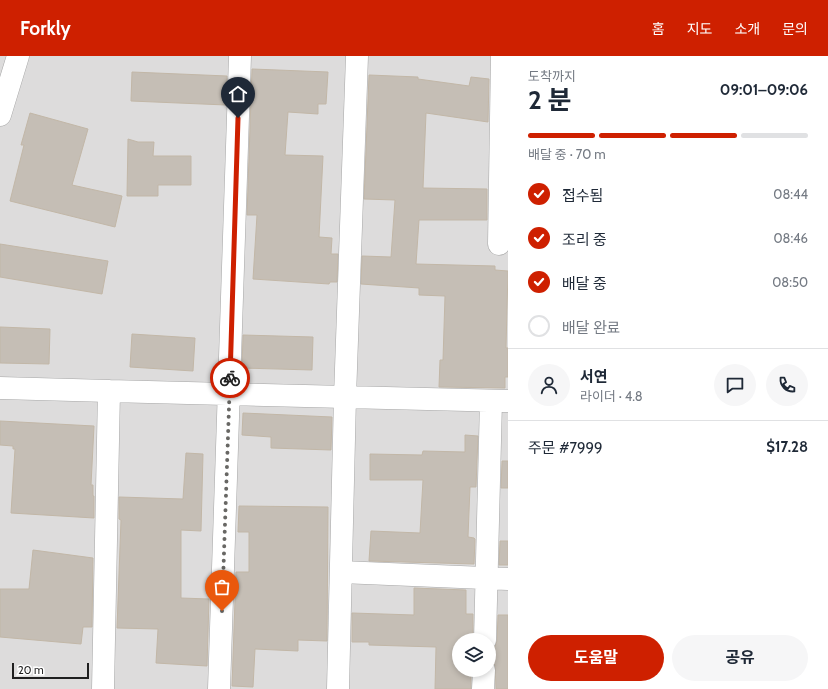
<!DOCTYPE html>
<html lang="ko">
<head>
<meta charset="utf-8">
<style>
  body { margin:0; font-family:Cabin,"Noto Sans KR",sans-serif; background:#f6f6f7; color:#1f2937; height:100vh; display:flex; flex-direction:column; font-size:15px; white-space:nowrap }
  * { box-sizing:border-box; margin:0 }
  p { font-size:13px; color:#747a83 }
  .icon { flex:none; width:22px; height:22px; fill:none; stroke:currentColor; stroke-width:2; stroke-linecap:round; stroke-linejoin:round }
  .map { position:relative; flex:1; overflow:hidden }
  .drawer { display:flex; flex-direction:column; background:#fff; width:320px }
  .drawer>* { flex:none }
  .fabs { position:absolute; left:452px; top:577px; display:grid; gap:8px }
  .fabs a { display:grid; place-items:center; width:44px; height:44px; border-radius:50%; background:#fff; box-shadow:0 2px 6px #0003; font-size:20px }
  .scale { position:absolute; left:12px; bottom:10px; width:77px; box-sizing:border-box; padding-left:4px; border:2px solid #1f1f1f; border-top:0; font-size:11px; line-height:14px; white-space:nowrap; color:#1f1f1f; -webkit-text-stroke:3px #fff; paint-order:stroke }
  .pin { position:absolute; display:grid; place-items:center; width:34px; height:34px; color:#fff; margin:-41px -17px; border-radius:50% 50% 50% 0; rotate:-45deg; box-shadow:0 0 4px #0007 }
  .pin .icon { rotate:45deg }
  .courier { position:absolute; display:grid; place-items:center; width:40px; height:40px; margin:-20px; border:3px solid #ce2000; border-radius:50%; background:#fff; color:#222; box-shadow:0 1px 5px #0007 }
  .headline em { font-style:normal; font-weight:700 }
  .headline div { display:flex; flex-direction:column-reverse }
  .headline { display:flex; align-items:center; justify-content:space-between; height:68px; padding:0 20px }
  h1 { font-size:26px; font-weight:700; line-height:30px }
  .bar { display:grid; grid-template-columns:repeat(4,1fr); gap:6px 4px; align-content:center; height:48px; padding:0 20px }
  .bar i { height:5px; border-radius:3px; background:#e0e1e3 }
  .bar .on { background:#ce2000 }
  .bar p { grid-column:span 4 }
  .line { display:flex; align-items:center; gap:10px; padding:0 20px; border-top:1px solid #e0e1e3 }
  .line div { flex:1 }
  .round { display:grid; place-items:center; flex:none; width:42px; height:42px; border-radius:21px; background:#f6f6f7 }
  ol { padding:0 20px; list-style:none }
  li { display:flex; align-items:center; gap:12px; height:44px }
  li p { margin-inline-start:auto }
  li .icon { padding:4px; border-radius:50%; background:#ce2000; color:#fff; stroke-width:4 }
  li:last-child { color:#747a83 }
  li i { width:22px; height:22px; border:2px solid #e0e1e3; border-radius:50% }
  .button { display:flex; gap:8px; margin-top:auto; padding:8px 20px }
  .button a { flex:1; height:46px; border-radius:24px; background:#ce2000; color:#fff; font-size:16px; font-weight:700; line-height:46px; text-align:center }
  .button a+a { background:#f6f6f7; color:#1f2937 }
  header { display:flex; align-items:center; gap:24px; box-sizing:border-box; height:56px; padding:0 20px; background:#ce2000; color:#fff }
  header strong { font-size:19px }
  nav { display:flex; gap:22px; margin-inline-start:auto; font-size:14px }
  main { display:flex; flex:1; min-height:0 }
  .map>svg:first-child { display:block }
  .residential { fill:#dddcdc; fill-rule:evenodd }
  .building { fill:#c5beb5; stroke:#c2b7a7 }
  .lines { fill:none; stroke-linecap:round; stroke-linejoin:round }
  .minor-casing { stroke:#a6a6a6; stroke-width:23 }
  .minor { stroke:#fff; stroke-width:22 }
  .done { stroke:#686764; stroke-width:4; stroke-dasharray:0 7.2 }
  .route { stroke:#ce2000; stroke-width:5 }
</style>
</head>
<body>
<header>
<strong>Forkly</strong>
<nav><a>홈</a><a>지도</a><a>소개</a><a>문의</a></nav>
</header>
<main>
<div class="map">
<svg width="508" height="633" viewBox="0 0 508 633">
  <rect width="100%" height="100%" fill="#f0eee5"/>
  <path class="residential" d="M0,0h508v633h-508zM459,584h30v30h-30z"/>
  <path class="building" d="M252,13l76,3 -2,32h-8v10l-30,-2 -3,43 38,1 -4,81 13,1 -1,16h7l-1,28h-7l-1,2 -76,-5 4,-64h-10z
    M132,16l95,4 -1,29 -95,-4z
    M369,19l49,2v2l51,7 2,-9 18,2 -1,43 -62,-9 -3,75 64,1v31h-68l-3,44 79,2v4l13,1 -2,77h2v29h-3v11l-66,-1 1,-27h3l2,-64 -26,-1v-7l-58,-4 1,-28 29,1 4,-57 -31,-1z
    M30,57l58,16 -16,56 50,11 -7,31 -105,-26 14,-56h-3z
    M128,83l10,3h16l-1,14h38v29h-33v11h-31z
    M0,188l108,17 -6,33 -102,-17z
    M0,271l50,2 -1,35 -49,-1z
    M132,278l63,4 -2,33 -63,-4z
    M243,279l70,2 -1,33 -70,-2z
    M243,357l89,4 -1,33 -60,-2v-11l-29,-2z
    M0,365l94,5 -3,59h2v11h1v22l-83,-5 4,-64h-2v-3l-13,-1z
    M465,379l13,1 -2,51h-6l-2,50 6,1 1,1 -1,25 -105,-3 2,-30 49,2 3,-53h-53v-26l52,1 1,-4 42,1z
    M186,397l17,1 -2,77 -20,-1v68l28,1 -2,67 -51,-3 2,-34 -41,-1 4,-108 -2,-1v-22l64,2z
    M502,405h6v27h-7z
    M239,450l89,1 -1,134 -29,-1v11l-43,-2 -2,38 -21,-1 4,-114h13v-40h-11z
    M500,485h8v24h-9z
    M33,494l60,8 -1,69h-9l-2,17 -81,-7v-48h29z
    M414,532l52,2v24h7v26h-14v30h12v19h-36l1,-42 -67,-2v-3h-17v-29l62,2z
    M498,559h10v74h-12l-1,-24 -6,-6v-7l6,-5 2,-6z"/>
  <g class="lines">
    <defs>
      <path id="minor" d="M0,59l18,-59
        M499,188l3,-188
        M0,332l109,3
        M341,516l167,7
        M485,584l6,-239
        M103,633l6,-298 399,10
        M219,633l21,-633
        M338,633l7,-292 12,-341
        M483,633l1,-19"/>
    </defs>
    <use href="#minor" class="minor-casing"/>
    <use href="#minor" class="minor"/>
  </g>
  <g class="lines">
    <path class="done" d="M222,555l8,-233"/>
    <path class="route" d="M230,322l8,-260"/>
  </g>
</svg>
<div class="fabs">
<a><svg class="icon" aria-label="layers" viewBox="0 0 24 24"><path d="M12 4l9 5-9 5-9-5zM3 14l9 5 9-5"/></svg></a>
</div>
<div class="scale">20 m</div>
<div class="pin" style="left:222px;top:555px;background:#ea580c"><svg class="icon" aria-label="bag" viewBox="0 0 24 24"><path d="M5 8h14l-1 12H6zM9 8a3 3 0 0 1 6 0"/></svg></div>
<div class="pin" style="left:238px;top:62px;background:#1f2937"><svg class="icon" aria-label="home" viewBox="0 0 24 24"><path d="M3 11l9-7 9 7M6 9v11h12V9"/></svg></div>
<div class="courier" style="left:230px;top:322px"><svg class="icon" aria-label="bike" viewBox="0 0 24 24"><circle cx="6" cy="16" r="4"/><circle cx="18" cy="16" r="4"/><path d="M6 16l4-8h5l3 8M10 8l3 8H6M13 5h3"/></svg></div>
</div>
<section class="drawer">
<div class="headline"><div><h1>2 분</h1><p>도착까지</p></div><em>09:01–09:06</em></div>
<div class="bar"><i class="on"></i><i class="on"></i><i class="on"></i><i></i><p>배달 중 · 70 m</p></div>
<ol>
<li><svg class="icon" aria-label="check" viewBox="0 0 24 24"><path d="M5 12l5 5 9-10"/></svg>접수됨<p>08:44</p></li>
<li><svg class="icon" aria-label="check" viewBox="0 0 24 24"><path d="M5 12l5 5 9-10"/></svg>조리 중<p>08:46</p></li>
<li><svg class="icon" aria-label="check" viewBox="0 0 24 24"><path d="M5 12l5 5 9-10"/></svg>배달 중<p>08:50</p></li>
<li><i></i>배달 완료</li>
</ol>
<div class="line" style="height:72px"><a class="round"><svg class="icon" aria-label="person" viewBox="0 0 24 24"><circle cx="12" cy="8" r="4"/><path d="M4 21q1-7 8-7t8 7"/></svg></a><div><b>서연</b><p>라이더 · 4.8</p></div><a class="round"><svg class="icon" aria-label="chat" viewBox="0 0 24 24"><path d="M4 5h16v11H9l-5 4z"/></svg></a><a class="round"><svg class="icon" aria-label="phone" viewBox="0 0 24 24"><path d="M5 4h4l2 5-3 2q2 4 5 5l2-3 5 2v4C11 20 4 13 5 4z"/></svg></a></div>
<div class="line" style="height:52px"><div>주문 #7999</div><b>$17.28</b></div>
<div class="button"><a>도움말</a><a>공유</a></div>
</section>
</main>
</body>
</html>
